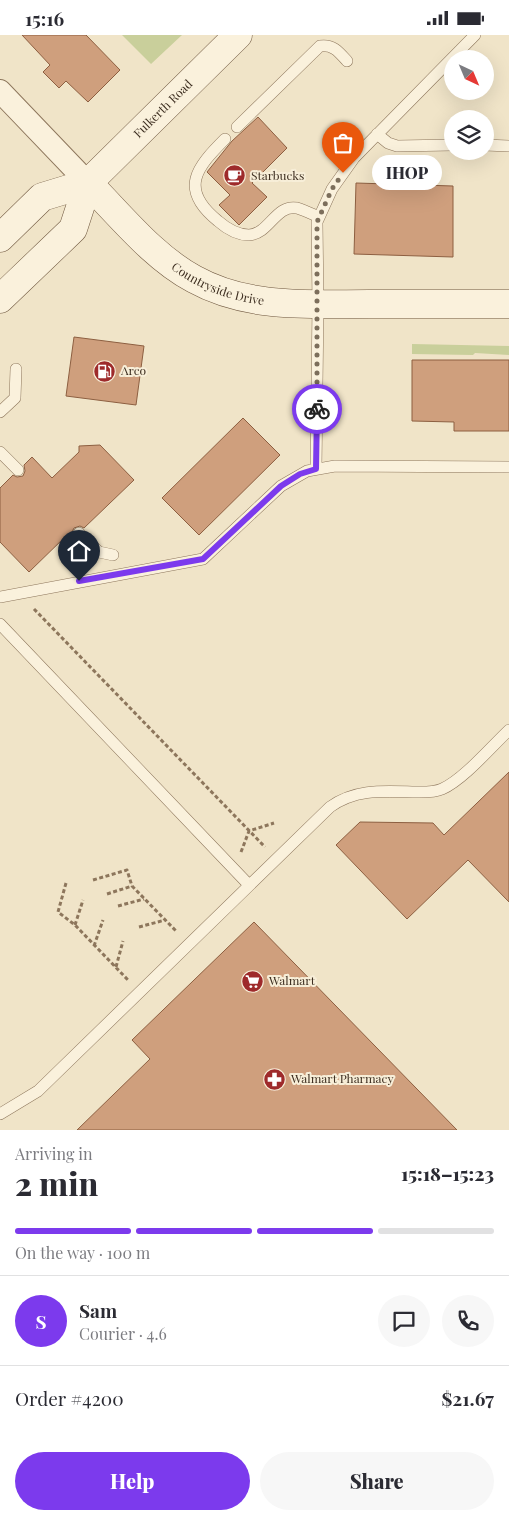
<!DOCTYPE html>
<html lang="en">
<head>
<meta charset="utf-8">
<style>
  body { margin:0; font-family:"Playfair Display",serif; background:#f7f7f7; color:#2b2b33; height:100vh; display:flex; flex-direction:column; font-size:19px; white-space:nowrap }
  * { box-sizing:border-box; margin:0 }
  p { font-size:16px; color:#7c7c81 }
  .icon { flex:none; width:28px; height:28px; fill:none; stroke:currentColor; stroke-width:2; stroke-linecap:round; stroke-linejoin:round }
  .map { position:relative; height:1095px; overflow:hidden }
  .sheet { display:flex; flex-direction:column; background:#fff; flex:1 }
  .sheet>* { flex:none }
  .needle { width:32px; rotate:136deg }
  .fabs { position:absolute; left:444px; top:15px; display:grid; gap:10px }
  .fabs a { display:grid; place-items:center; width:50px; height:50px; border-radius:50%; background:#fff; box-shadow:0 5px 20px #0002; font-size:25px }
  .pin { position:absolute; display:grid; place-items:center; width:42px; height:42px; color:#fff; margin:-51px -21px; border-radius:50% 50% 50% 0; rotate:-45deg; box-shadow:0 0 5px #0007 }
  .pin .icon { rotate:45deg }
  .courier { position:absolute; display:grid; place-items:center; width:50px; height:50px; margin:-25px; border:4px solid #7c3aed; border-radius:50%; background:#fff; color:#222; box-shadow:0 1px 6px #0007 }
  .bubble { position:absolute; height:35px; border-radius:18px; background:#fff; box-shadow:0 5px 20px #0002; font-size:16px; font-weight:800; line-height:35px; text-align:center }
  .overview em { font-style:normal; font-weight:800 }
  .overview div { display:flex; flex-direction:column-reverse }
  .overview { display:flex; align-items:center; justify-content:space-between; height:85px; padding:0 15px }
  h1 { font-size:32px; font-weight:800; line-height:38px }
  .bar { display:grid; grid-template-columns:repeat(4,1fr); gap:8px 5px; align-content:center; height:60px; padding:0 15px }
  .bar i { height:6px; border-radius:4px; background:#e1e1e2 }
  .bar .on { background:#7c3aed }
  .bar p { grid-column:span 4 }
  .line { display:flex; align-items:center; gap:12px; padding:0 15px; border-top:1px solid #e1e1e2 }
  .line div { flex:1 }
  .round { display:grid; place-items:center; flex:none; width:52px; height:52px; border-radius:26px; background:#f7f7f7 }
  .primary-button { display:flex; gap:10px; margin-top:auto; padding:10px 15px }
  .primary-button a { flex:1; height:58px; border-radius:30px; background:#7c3aed; color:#fff; font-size:20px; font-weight:800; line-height:58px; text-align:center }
  .primary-button a+a { background:#f7f7f7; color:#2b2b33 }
  .status { display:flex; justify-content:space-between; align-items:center; height:35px; padding:0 25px; background:#fff; direction:ltr }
  .status svg { height:14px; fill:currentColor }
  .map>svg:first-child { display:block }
  .green { fill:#c9cf9b }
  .building { fill:#cf9f7d; stroke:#8d5f41 }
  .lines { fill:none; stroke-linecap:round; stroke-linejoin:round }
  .lane-casing { stroke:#8d765c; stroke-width:12 }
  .street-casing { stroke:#8d765c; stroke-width:24 }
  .secondary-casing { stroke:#6f573f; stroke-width:29 }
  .path { stroke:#8d765c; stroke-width:3; stroke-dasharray:4 2.5; stroke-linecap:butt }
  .lane { stroke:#faf1dc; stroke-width:11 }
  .street { stroke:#faf1dc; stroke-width:22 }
  .secondary { stroke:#faf1dc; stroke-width:28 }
  .done { stroke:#7c6e5b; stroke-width:5; stroke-dasharray:0 9 }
  .route { stroke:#7c3aed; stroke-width:6 }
  .labels { text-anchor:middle; stroke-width:4; stroke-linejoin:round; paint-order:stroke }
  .street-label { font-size:12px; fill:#3d2e20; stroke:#f7eed8 }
  .poi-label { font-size:12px; fill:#3d2e20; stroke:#f7eed8; text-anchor:start }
</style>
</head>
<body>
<div class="status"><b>15:16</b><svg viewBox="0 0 49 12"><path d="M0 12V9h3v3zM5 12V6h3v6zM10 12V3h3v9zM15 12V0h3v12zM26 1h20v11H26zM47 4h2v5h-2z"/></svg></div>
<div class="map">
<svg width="509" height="1095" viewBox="0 0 509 1095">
  <rect width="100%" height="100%" fill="#f0e4c8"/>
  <path class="green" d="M122,0h60l-31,29z
    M412,309l97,2v9l-34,-2 -2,2 -61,-1z"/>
  <path class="building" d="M22,0h64l34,35 -32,32 -22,-21 -7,7 -16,-16 7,-7z
    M258,82l29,31 -35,35 15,14 -28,28 -20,-20 11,-10 -23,-23 25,-31z
    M356,148l97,3v71l-99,-3z
    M74,302l70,9 -8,59 -70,-9z
    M412,325h97v71h-55v-9l-42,-1z
    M243,383l37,37 -81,80 -37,-37z
    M100,410l34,35 -50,48 -4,-2 -6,2 -2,4 2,6 -3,3 -5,-5 -37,36 -29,-30v-54l13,-13 4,2 6,-1 2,-5 -1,-6 8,-8 20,21 27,-26v-6z
    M509,737v130l-41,-42 -61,59 -71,-74 24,-23 73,1 11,12z
    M254,887l203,208h-380l73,-71 -18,-19z"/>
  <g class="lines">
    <defs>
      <path id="lane" d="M237,92l83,-81c13,-2 19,6 27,15
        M377,99l11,9 9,3 55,-1
        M225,104c-28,28 -47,50 -7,82 8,7 19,14 31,14 20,-1 27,-31 48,-27 7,2 15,6 22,9
        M485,110l24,1
        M0,377l15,-14 1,-29
        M0,417l18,18
        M316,434l2,-165 -1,-82 15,-33 22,-31 121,-123
        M79,498l20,19 14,3
        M0,562l203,-38 78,-73 26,-15 28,-5 174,1
        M0,589l249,261
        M0,1079l38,-23 292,-284c25,-18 52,-16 82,-15 10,0 21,1 30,-3 21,-9 50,-43 67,-59"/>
      <path id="street" d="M0,56l88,92"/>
      <g id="secondary">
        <path id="s1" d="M88,148c33,33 65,74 106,96 54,30 116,25 175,25 46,0 93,0 140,0"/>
        <path d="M0,203l42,-41 46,-14"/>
        <path id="s2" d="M0,264l73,-70 15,-46 150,-148"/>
      </g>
    </defs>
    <use href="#lane" class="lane-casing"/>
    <use href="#street" class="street-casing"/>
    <use href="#secondary" class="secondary-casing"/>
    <path class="path" d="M34,574l231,238
      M241,817l8,-21 25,-8
      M93,845l34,-10 5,16 45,46
      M66,848l-8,29 17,13 53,55
      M107,859l25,-8
      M118,871l26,-7
      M75,890l8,-25
      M139,892l26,-7
      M94,911l9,-26
      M116,932l7,-26"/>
    <use href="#lane" class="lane"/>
    <use href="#street" class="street"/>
    <use href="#secondary" class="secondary"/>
  </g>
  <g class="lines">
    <path class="done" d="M317,374v-187l15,-33 11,-16"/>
    <path class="route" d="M79,546l124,-22 78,-73 19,-12 16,-5 1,-60"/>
  </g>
  <defs>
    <symbol id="cafe-disc" viewBox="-11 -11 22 22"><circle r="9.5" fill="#9e2a2b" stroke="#f7eed8"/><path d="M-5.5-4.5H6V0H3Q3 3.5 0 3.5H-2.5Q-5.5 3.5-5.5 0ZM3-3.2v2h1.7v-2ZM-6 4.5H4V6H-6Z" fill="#fff"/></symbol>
    <symbol id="fuel-disc" viewBox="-11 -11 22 22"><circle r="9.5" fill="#9e2a2b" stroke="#f7eed8"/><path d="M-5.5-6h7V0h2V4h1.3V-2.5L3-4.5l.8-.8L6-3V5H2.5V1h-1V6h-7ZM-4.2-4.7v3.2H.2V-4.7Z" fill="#fff"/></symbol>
    <symbol id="supermarket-disc" viewBox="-11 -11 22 22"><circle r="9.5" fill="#9e2a2b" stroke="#f7eed8"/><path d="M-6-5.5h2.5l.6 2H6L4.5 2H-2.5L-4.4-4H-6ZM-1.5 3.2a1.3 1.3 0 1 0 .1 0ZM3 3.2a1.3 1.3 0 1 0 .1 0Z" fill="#fff"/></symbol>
    <symbol id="pharmacy-disc" viewBox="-11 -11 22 22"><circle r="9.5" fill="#9e2a2b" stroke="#f7eed8"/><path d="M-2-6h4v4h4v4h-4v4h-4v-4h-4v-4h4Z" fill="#fff"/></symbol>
  </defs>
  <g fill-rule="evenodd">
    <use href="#cafe-disc" x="222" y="128" width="25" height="25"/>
    <use href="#fuel-disc" x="92" y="324" width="25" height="25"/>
    <use href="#supermarket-disc" x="240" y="934" width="25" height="25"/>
    <use href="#pharmacy-disc" x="262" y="1032" width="25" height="25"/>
  </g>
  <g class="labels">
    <g class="street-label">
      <text dy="4" stroke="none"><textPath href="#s2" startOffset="255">Fulkerth Road</textPath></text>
      <text dy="4" stroke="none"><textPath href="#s1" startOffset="168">Countryside Drive</textPath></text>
    </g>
    <g class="poi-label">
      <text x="251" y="145">Starbucks</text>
      <text x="121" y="340">Arco</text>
      <text x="269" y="950">Walmart</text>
      <text x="291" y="1048">Walmart Pharmacy</text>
    </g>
  </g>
</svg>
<div class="fabs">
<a><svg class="needle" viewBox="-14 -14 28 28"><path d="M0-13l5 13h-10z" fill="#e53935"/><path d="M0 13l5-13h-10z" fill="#7c7c81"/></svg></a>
<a><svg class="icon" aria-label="layers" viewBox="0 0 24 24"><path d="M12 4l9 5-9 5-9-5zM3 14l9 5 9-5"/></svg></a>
</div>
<div class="pin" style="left:343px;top:138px;background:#ea580c"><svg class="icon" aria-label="bag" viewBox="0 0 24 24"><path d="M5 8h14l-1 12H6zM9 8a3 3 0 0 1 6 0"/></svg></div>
<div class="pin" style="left:79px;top:546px;background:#1f2937"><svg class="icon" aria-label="home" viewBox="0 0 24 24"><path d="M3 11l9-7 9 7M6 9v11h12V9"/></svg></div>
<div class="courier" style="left:317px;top:374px"><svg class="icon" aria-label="bike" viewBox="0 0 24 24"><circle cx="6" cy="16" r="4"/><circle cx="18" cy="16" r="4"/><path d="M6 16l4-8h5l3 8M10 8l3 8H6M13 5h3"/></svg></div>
<div class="bubble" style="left:372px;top:120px;width:70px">IHOP</div>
</div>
<section class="sheet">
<div class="overview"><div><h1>2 min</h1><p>Arriving in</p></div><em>15:18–15:23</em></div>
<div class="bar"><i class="on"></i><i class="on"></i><i class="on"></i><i></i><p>On the way · 100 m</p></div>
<div class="line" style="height:90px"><b class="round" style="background:#7c3aed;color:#fff">S</b><div><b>Sam</b><p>Courier · 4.6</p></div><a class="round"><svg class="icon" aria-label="chat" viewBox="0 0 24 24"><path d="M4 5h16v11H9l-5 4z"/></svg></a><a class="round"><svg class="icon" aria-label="phone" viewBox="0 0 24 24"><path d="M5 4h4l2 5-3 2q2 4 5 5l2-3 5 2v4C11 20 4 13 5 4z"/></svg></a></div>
<div class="line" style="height:65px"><div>Order #4200</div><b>$21.67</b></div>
<div class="primary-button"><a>Help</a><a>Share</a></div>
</section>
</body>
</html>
